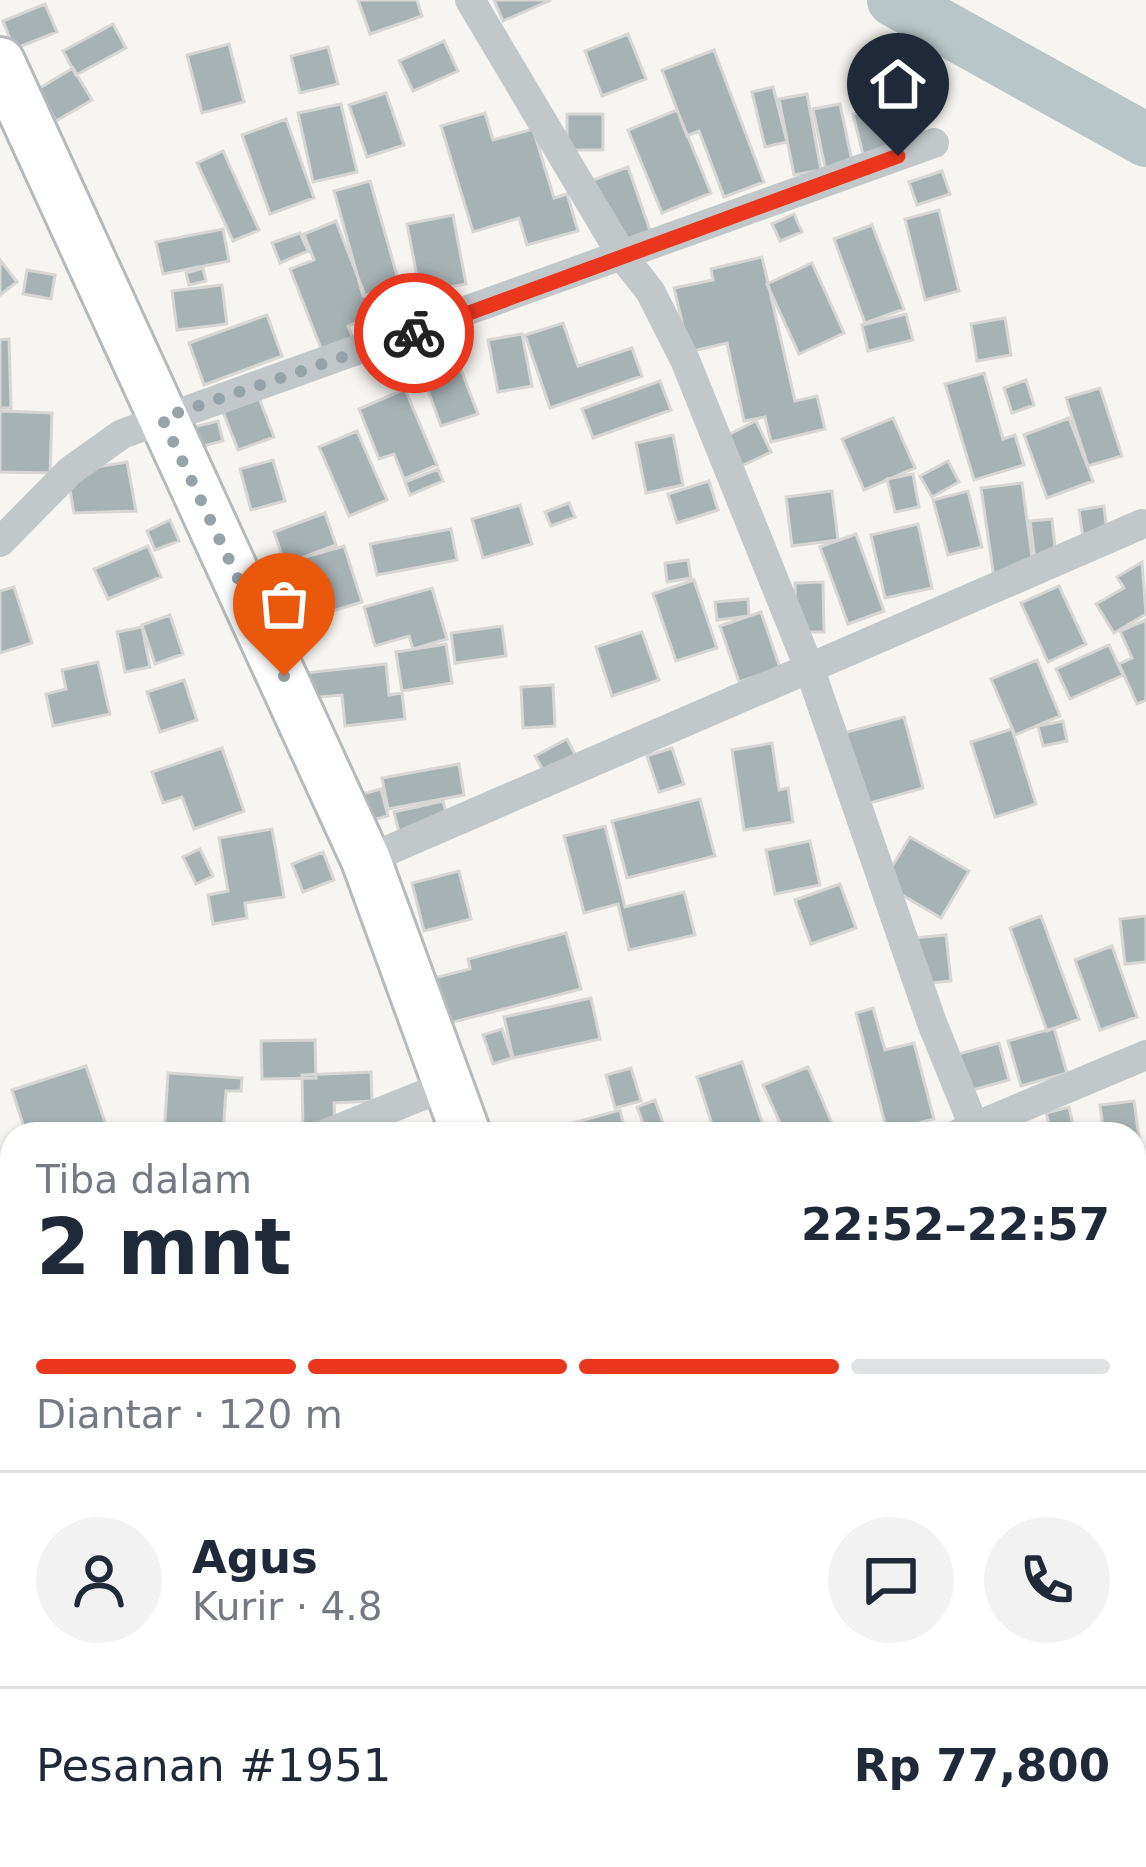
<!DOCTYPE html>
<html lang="id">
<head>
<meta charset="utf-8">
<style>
  body { margin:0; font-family:"DejaVu Sans",sans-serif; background:#f2f2f3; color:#1f2937; height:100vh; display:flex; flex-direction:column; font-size:45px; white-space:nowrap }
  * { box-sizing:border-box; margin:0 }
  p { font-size:39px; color:#747a83 }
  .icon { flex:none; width:66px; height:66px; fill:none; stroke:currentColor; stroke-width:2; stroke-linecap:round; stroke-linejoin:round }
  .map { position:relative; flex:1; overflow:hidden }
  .drawer { position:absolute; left:0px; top:1122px; width:1146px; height:747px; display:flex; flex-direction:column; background:#fff; border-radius:36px 36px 0 0; box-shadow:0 3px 9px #0004 }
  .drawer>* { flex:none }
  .pin { position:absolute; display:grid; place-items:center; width:102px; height:102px; color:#fff; margin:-123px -51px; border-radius:50% 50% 50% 0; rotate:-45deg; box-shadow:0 0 12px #0007 }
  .pin .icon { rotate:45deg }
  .courier { position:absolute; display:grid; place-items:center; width:120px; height:120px; margin:-60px; border:9px solid #ea361d; border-radius:50%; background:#fff; color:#222; box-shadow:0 3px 15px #0007 }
  .overview em { font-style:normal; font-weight:700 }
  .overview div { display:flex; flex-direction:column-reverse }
  .overview { display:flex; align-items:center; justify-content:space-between; height:204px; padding:0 36px }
  h1 { font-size:78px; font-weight:700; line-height:90px }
  .bar { display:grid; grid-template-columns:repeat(4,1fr); gap:18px 12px; align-content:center; height:144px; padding:0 36px }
  .bar i { height:15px; border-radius:9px; background:#e0e1e3 }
  .bar .current { background:#ea361d }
  .bar p { grid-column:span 4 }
  .line { display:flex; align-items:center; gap:30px; padding:0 36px; border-top:3px solid #e0e1e3 }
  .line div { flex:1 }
  .round { display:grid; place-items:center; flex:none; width:126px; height:126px; border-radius:63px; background:#f2f2f3 }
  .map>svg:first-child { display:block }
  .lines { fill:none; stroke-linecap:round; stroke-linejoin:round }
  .river { stroke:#b8c6c8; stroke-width:54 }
  .building { fill:#a7b2b5; stroke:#d7d6d4; stroke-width:3 }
  .primary-casing { stroke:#b5babd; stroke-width:54 }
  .street { stroke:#c2c7c9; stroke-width:30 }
  .primary { stroke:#fff; stroke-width:48 }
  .done { stroke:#96a4aa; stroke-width:12; stroke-dasharray:0 21.6 }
  .route { stroke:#ea361d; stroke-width:15 }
</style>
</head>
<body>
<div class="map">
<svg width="1146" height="1867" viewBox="0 0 1146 1867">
  <rect width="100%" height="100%" fill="#f6f5f1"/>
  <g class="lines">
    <path class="river" d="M894,0l252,140"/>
  </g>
  <path class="building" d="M358,0h59l5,16 -52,18z
    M494,0h57l-48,21z
    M45,4l12,28 -43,17 -11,-28z
    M113,24l13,24 -50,27 -13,-24z
    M628,34l18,45 -44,17 -17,-45z
    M444,41l14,30 -45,20 -14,-30z
    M229,44l15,58 -42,11 -15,-58z
    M328,47l10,37 -38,9 -9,-37z
    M714,50l50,132 -40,15 -25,-66 -12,5 -25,-66z
    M73,68l19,32 -36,21 -18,-32z
    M773,87l14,55 -22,5 -13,-55z
    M386,93l18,52 -37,12 -18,-52z
    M807,94l14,76 -27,5 -15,-76z
    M341,104l16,68 -44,10 -15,-69z
    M840,104l13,62 -27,6 -13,-63z
    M884,106l16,61 -32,8 -15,-61z
    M677,110l34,83 -49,20 -34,-83z
    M485,113l8,27 40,-11 21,69 13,-4 11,37 -51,14 -8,-27 -46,14 -32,-106z
    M567,114h36v36h-36z
    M286,119l28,79 -44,16 -28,-79z
    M223,151l36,79 -26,11 -36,-78z
    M628,167l26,75 -42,15 -27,-74z
    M942,171l8,23 -33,11 -8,-23z
    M370,181l30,105 -37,10 -29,-105z
    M939,210l20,81 -34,9 -20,-81z
    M794,214l8,18 -22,9 -8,-17z
    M453,215l13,69 -46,8 -13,-68z
    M336,221l37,95 -25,10 7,17 -31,13 -34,-87 24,-9 -10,-26z
    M872,225l32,84 -39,14 -31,-84z
    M223,229l6,32 -66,13 -7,-32z
    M300,233l8,18 -28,12 -8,-20z
    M762,257l33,144 22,-5 8,33 -54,13 -6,-25 -21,4 -17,-78 -38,9 -15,-64 39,-8 -2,-11z
    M0,260l17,22 -17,13z
    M812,263l32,70 -45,21 -32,-70z
    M203,268l3,13 -17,4 -3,-12z
    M27,270l28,5 -4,24 -28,-5z
    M222,285l5,39 -50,6 -5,-39z
    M906,314l7,26 -45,11 -6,-26z
    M267,315l15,41 -78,29 -15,-42z
    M1005,318l6,37 -34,6 -6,-37z
    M563,323l15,43 54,-18 10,28 -92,32 -25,-73z
    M522,334l10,52 -34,6 -10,-52z
    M9,339l2,69h-11v-68z
    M459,364l19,50 -37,12 -18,-49z
    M984,373l19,66 12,-4 9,30 -50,15 -29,-96z
    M1026,380l8,25 -22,8 -8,-25z
    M660,381l11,29 -78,28 -11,-29z
    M1100,388l22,68 -34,10 -22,-68z
    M405,389l32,76 -33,14 -10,-25 -15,5 -20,-50z
    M259,398l15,39 -36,13 -15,-38z
    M0,411l52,2 -2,60 -50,-1z
    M893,418l22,50 -51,22 -22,-51z
    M1069,418l24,63 -46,17 -23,-63z
    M218,421l5,20 -28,7 -5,-20z
    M756,421l15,31 -38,18 -15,-30z
    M357,431l30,69 -38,16 -30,-69z
    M673,435l10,50 -37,8 -10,-50z
    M273,460l12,41 -34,9 -11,-41z
    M948,461l11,21 -27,15 -12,-21z
    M127,462l9,49 -62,2 -7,-41z
    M438,469l5,12 -33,14 -5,-13z
    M913,474l6,33 -24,5 -8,-33z
    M709,481l9,29 -41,13 -9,-29z
    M1022,483l12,89 -40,6 -13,-90z
    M832,491l6,49 -46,6 -6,-49z
    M968,491l14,56 -34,8 -15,-55z
    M569,503l6,14 -24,9 -6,-14z
    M520,505l12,39 -49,14 -11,-39z
    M1104,506l4,36 -24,3 -5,-35z
    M325,513l11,32 -51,19 -11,-32z
    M1052,519l4,38 -21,3 -5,-39z
    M170,520l9,21 -24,9 -8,-19z
    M918,524l14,64 -47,10 -14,-63z
    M451,529l6,31 -80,15 -7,-31z
    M856,534l28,77 -36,13 -28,-77z
    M148,546l13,31 -53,22 -14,-30z
    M344,546l18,56 -42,13 -18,-57z
    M688,560l3,18 -24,4 -2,-19z
    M1142,562l4,52 -32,19 -18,-29 28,-16 -7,-11z
    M694,580l23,68 -41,13 -23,-67z
    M823,582l1,50h-28l-1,-49z
    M1059,586l27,58 -38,18 -27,-59z
    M14,587l18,56 -32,10v-62z
    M432,588l15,51 -34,10 -4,-13 -34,10 -11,-39z
    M748,599l1,17 -32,4 -2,-18z
    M761,612l19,56 -41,14 -19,-56z
    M170,615l13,39 -28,10 -13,-39z
    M1146,620v80l-9,4 -18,-40 13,-6 -12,-27z
    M502,626l4,30 -51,7 -4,-30z
    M142,627l8,40 -25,5 -8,-40z
    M642,632l17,48 -47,16 -16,-49z
    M446,644l6,39 -50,8 -6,-39z
    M1109,645l14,30 -53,24 -14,-30z
    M1037,660l23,56 -45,19 -24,-56z
    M98,662l12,52 -57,12 -7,-32 20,-5 -4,-19z
    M386,664l3,31 13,-2 3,26 -60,7 -3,-31 -35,3 -2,-25z
    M184,680l13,40 -37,12 -13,-40z
    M553,685l2,41 -32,2 -2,-41z
    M904,717l19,71 -60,17 -20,-72z
    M1063,721l4,20 -24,5 -5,-20z
    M1012,729l24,75 -41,13 -24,-75z
    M567,739l9,17 -32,16 -9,-16z
    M772,743l7,47 9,-2 5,34 -49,8 -12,-80z
    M222,748l22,63 -50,18 -12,-32 -19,6 -11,-31z
    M672,748l12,36 -25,8 -12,-36z
    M459,764l5,31 -76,14 -6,-31z
    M381,789l7,27 -23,6 -7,-27z
    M700,799l15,57 -88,22 -15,-57z
    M443,801l5,20 -49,11 -5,-20z
    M605,826l20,81 59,-15 11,43 -66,15 -11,-46 -34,9 -20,-77z
    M272,829l12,68 -39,6 2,15 -34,6 -5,-29 20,-4 -9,-53z
    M910,837l59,34 -28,47 -59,-35z
    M810,841l10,44 -45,9 -9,-44z
    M200,849l13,27 -17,8 -13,-27z
    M323,852l11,28 -31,12 -11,-28z
    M459,871l12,48 -47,12 -12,-48z
    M840,884l16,44 -45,16 -16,-44z
    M1041,916l38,103 -32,12 -37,-103z
    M1146,916v46l-21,2 -5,-45z
    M566,933l15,56 -139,36 -12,-46 40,-10 -2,-10z
    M946,935l5,46 -32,3 -5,-46z
    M1112,946l25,71 -37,13 -25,-70z
    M591,998l9,41 -87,19 -9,-41z
    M873,1008l12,42 29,-7 20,76 -47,12 -31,-118z
    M1054,1028l13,45 -46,13 -13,-45z
    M502,1029l10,29 -19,6 -10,-29z
    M315,1040l1,38 -54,1 -1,-38z
    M999,1043l10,37 -44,12 -10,-37z
    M742,1062l24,72h-51l-18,-57z
    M86,1066l23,68h-83l-14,-44z
    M808,1067l24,56 -25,11h-22l-22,-49z
    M631,1068l10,33 -26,7 -9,-33z
    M371,1072l1,29 -38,2 1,26 -32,1 -1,-55z
    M168,1073l74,5 -1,13h-15l-3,43h-59z
    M655,1100l12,34h-20l-10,-27z
    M1134,1101l9,64 -9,1v-32h-30l-4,-29z
    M1069,1107l6,27h-23l-6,-21z
    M620,1110l6,24h-66l-2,-7z
    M1146,1176v54l-7,3 -5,-51z
    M1146,1416v45l-12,5v-45z
    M1146,1526v36l-9,3 -3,-34z
    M1145,1662l1,42 -12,4v-42z
    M1134,1716l12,34v22l-12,4z
    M1140,1827l6,11v29h-34l10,-5 -3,-5h15v-27z
    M398,1857l61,1v9h-61z
    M1051,1857h24l3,8 -23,2z"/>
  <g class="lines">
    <defs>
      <path id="primary" d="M0,62l366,798 100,274
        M644,1867l2,-10"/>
    </defs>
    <use href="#primary" class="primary-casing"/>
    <path class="street" d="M470,0l153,257 27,34 35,69 125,310 122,353 45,111
      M0,542l70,-71 52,-37 812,-291
      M366,860l776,-336
      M326,1134l122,-49
      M958,1134l188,-79
      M1134,1581l12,24
      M1134,1792l12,-7
      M991,1867l20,-10"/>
    <use href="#primary" class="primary"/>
  </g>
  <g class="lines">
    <path class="done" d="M284,676l-122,-258 252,-85"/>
    <path class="route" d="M414,333l484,-177"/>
  </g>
</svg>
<div class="pin" style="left:284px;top:676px;background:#ea580c"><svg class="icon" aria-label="bag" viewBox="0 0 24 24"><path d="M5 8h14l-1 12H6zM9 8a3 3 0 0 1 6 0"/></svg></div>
<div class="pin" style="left:898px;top:156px;background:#1f2937"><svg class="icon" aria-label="home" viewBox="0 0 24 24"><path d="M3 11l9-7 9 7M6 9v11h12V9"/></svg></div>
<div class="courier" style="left:414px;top:333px"><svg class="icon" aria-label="bike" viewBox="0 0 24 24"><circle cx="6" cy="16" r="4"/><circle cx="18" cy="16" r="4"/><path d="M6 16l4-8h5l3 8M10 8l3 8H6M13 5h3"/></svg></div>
<section class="drawer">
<div class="overview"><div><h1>2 mnt</h1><p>Tiba dalam</p></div><em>22:52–22:57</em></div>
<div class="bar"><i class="current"></i><i class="current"></i><i class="current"></i><i></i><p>Diantar · 120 m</p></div>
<div class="line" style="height:216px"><a class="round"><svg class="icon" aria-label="person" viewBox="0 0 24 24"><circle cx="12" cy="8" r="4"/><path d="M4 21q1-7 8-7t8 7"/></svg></a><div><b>Agus</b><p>Kurir · 4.8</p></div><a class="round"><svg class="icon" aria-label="chat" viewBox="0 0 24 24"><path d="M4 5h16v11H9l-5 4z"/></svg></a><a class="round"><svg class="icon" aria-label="phone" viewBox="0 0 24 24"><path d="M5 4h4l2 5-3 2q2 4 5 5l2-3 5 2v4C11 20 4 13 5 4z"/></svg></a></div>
<div class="line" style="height:156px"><div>Pesanan #1951</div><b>Rp 77,800</b></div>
</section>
</div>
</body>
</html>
